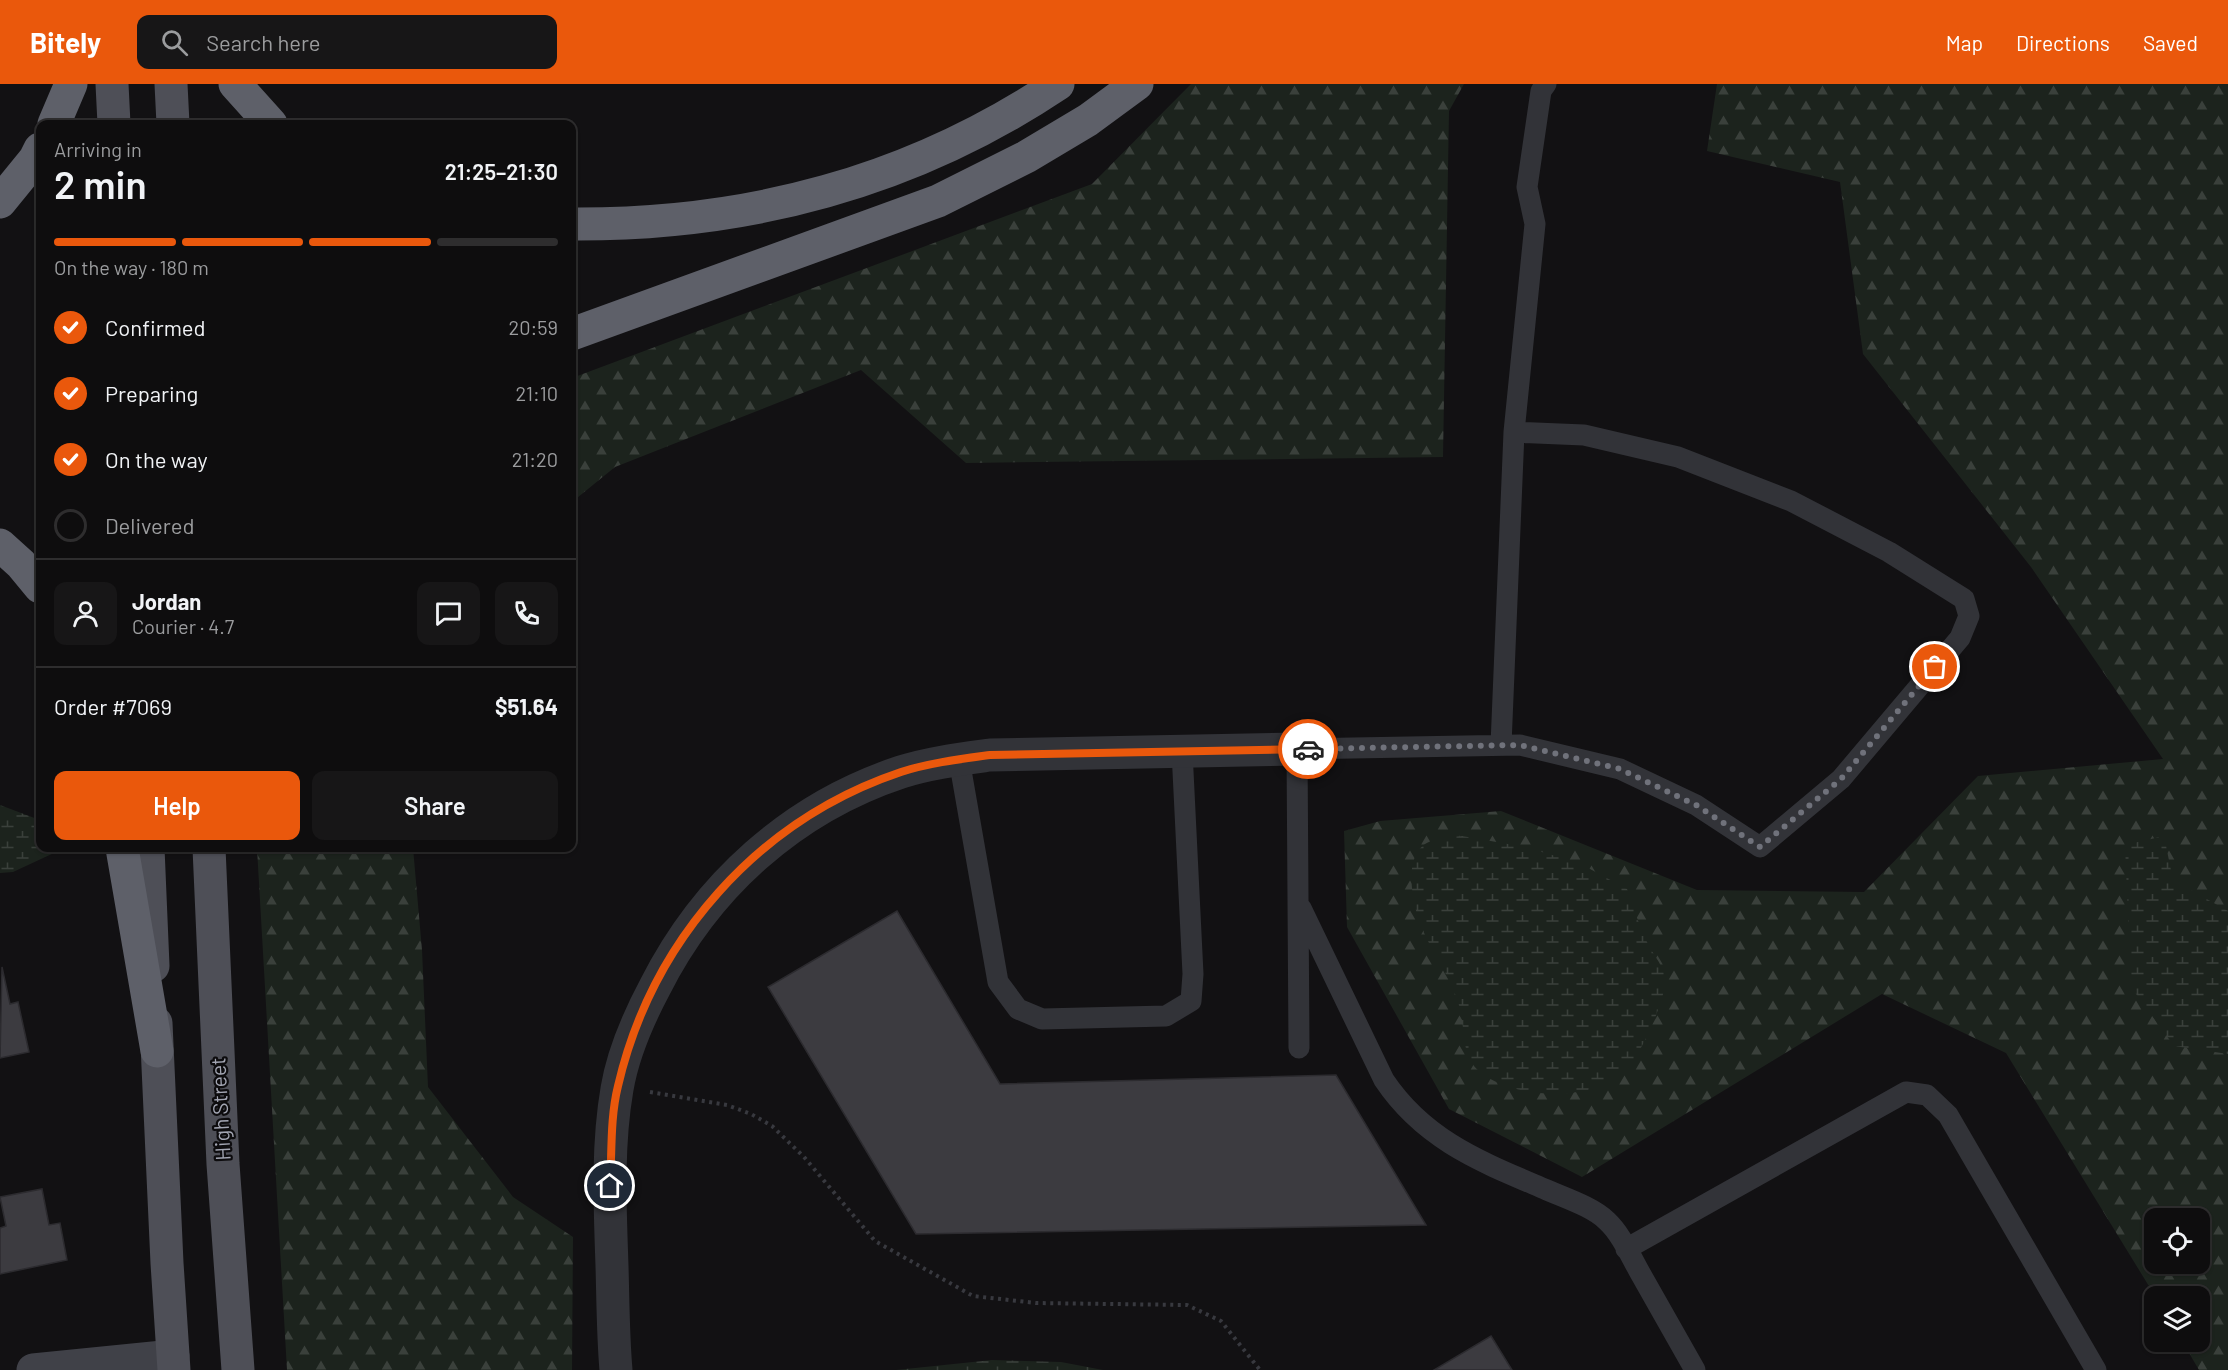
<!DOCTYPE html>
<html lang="en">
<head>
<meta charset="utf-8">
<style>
  body { margin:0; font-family:Barlow,sans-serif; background:#171617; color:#f1f3f6; height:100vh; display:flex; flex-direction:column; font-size:22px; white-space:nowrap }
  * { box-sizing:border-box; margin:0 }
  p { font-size:20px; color:#9b9c9e }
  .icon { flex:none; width:33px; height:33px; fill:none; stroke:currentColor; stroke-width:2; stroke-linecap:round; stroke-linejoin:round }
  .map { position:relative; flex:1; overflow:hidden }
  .sheet { position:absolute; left:36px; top:36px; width:540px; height:732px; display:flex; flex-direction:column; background:#0e0d0e; border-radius:12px; box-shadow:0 2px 4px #0004,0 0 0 2px #2e2d2e }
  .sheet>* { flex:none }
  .fabs { position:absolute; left:2144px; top:1124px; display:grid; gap:12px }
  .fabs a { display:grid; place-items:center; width:66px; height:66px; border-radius:12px; background:#0e0d0e; box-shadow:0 2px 4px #0004,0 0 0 2px #2e2d2e; font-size:30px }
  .pin { position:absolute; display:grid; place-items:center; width:51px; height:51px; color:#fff; margin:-26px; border:3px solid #fff; border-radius:50%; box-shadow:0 2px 6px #0007 }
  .courier { position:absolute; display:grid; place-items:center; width:60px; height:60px; margin:-30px; border:4px solid #ea580c; border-radius:50%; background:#fff; color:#222; box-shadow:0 2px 8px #0007 }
  .head em { font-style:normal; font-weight:600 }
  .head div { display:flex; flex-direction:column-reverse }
  .head { display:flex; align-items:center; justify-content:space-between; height:102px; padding:0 18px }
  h1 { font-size:39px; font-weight:600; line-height:45px }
  .bar { display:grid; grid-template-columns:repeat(4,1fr); gap:9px 6px; align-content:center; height:72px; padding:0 18px }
  .bar i { height:8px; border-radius:4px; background:#2e2d2e }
  .bar .selected { background:#ea580c }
  .bar p { grid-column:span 4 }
  .line { display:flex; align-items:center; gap:15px; padding:0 18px; border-top:2px solid #2e2d2e }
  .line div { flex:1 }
  .round { display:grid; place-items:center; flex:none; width:63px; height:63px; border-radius:12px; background:#171617 }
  ol { padding:0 18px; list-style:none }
  li { display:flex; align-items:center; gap:18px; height:66px }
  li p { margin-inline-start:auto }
  li .icon { padding:6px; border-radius:50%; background:#ea580c; color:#fff; stroke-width:4 }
  li:last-child { color:#9b9c9e }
  li i { width:33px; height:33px; border:3px solid #2e2d2e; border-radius:50% }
  .primary-button { display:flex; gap:12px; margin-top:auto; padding:12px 18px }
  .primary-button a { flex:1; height:69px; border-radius:12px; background:#ea580c; color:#fff; font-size:24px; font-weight:600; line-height:69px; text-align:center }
  .primary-button a+a { background:#171617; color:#f1f3f6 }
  header { display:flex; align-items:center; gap:36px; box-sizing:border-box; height:84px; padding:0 30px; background:#ea580c; color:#fff }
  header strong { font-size:28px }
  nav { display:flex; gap:33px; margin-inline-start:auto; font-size:21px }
  .search { width:420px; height:54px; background:#171617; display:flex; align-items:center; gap:15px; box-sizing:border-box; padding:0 21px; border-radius:12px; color:#9b9c9e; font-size:22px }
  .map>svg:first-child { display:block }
  .forest { fill:url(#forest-firs); fill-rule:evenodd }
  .wetland { fill:url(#wetland-marsh) }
  .building { fill:#3c3b40; stroke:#2c2b2f; stroke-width:1.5 }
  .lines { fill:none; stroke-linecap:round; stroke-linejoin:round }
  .path { stroke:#38393f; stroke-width:4; stroke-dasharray:3 4.5; stroke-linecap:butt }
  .lane { stroke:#323338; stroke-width:21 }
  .street { stroke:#323338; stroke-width:33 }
  .secondary { stroke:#404148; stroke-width:33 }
  .primary { stroke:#4e4f57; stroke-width:33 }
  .highway { stroke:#5e6069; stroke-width:33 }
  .done { stroke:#70727b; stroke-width:6; stroke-dasharray:0 10.8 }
  .route { stroke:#ea580c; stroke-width:8 }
  .labels { text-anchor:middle; stroke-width:4.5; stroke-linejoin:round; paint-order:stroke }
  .street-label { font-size:21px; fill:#a3a6b3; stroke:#0d0c0e }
</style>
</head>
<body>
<header>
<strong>Bitely</strong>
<div class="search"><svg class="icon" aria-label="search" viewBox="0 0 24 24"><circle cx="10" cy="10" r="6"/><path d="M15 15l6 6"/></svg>Search here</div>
<nav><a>Map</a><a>Directions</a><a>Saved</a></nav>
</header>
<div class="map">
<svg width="2228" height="1286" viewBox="0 0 2228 1286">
  <defs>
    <pattern id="forest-firs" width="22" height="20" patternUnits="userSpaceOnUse" patternTransform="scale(1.5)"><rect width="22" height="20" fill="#1c231d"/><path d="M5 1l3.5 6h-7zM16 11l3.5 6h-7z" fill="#3a403b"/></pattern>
    <pattern id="wetland-marsh" width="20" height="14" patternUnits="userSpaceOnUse" patternTransform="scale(1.5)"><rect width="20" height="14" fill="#1c231d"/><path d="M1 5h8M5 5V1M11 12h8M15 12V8" fill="none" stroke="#3a403b"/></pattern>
  </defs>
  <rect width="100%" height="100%" fill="#121113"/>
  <path class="forest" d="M1191,0h273l-15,27 -6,346 -477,6 -105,-93 -246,97 -43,35v-124l520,-194z
    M1717,0h511v1286h-29l-17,-29h17v-45h-44l-149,-243 -124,-59 -300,183 -133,-68 -102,-182 -3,-96 36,-10 121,-10 196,79 167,2 114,-116 185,-17 -132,-192 -168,-213 -23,-172 -133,-31zM2154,1134h45v45h-45z
    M257,764h156l9,102 6,137 85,110 60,40 -1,133h-285z"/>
  <path class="wetland" d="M0,721l37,14 3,5v24h16v4l-43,20 -13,1z
    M1462,752l63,11 54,16 48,26c7,18 12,38 21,55 6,13 20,26 17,41 -4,24 -25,73 -43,89 -33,28 -109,25 -142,-2 -20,-16 -14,-44 -21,-67 -9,-32 -33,-59 -42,-91 -6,-21 -13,-63 14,-73 9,-4 21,-4 31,-5z
    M2164,752l9,44 55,31v143l-54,-8 -43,-59 -6,-142z
    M992,1276l69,2 42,8h-207z"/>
  <path class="building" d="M897,827l103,173 336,-9 90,150 -510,9 -148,-247z
    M2,883l8,37 8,-2 11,50 -29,6z
    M42,1105l7,36 11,-2 7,37 -67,14v-46l6,-2 -6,-29z
    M1491,1252l21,34h-78z"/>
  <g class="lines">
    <path class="path" d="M650,1008l77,13 24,9 21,12 32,31 71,84 98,55 63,7 151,2 34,16 39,49"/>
    <path class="lane" d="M1501,661l13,-313 21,-208 -8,-37 14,-96 5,-7
      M959,675l39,223 20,27 24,10 124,-3 25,-15 2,-27 -11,-223
      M1301,824l83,172c41,61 98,82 163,110 18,8 46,17 60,31 14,13 23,34 32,50 19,33 37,66 56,99
      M1299,964l-2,-299 223,-4 100,24 76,36 64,42 81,-68 119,-141 9,-22 -5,-17 -75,-47 -98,-51 -113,-44 -94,-22 -70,-3
      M1626,1165l280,-157 21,3 21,20 148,255"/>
    <path class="street" d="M616,1286c-3,-34 -3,-70 -4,-104 -2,-59 -5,-119 5,-177 6,-36 21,-70 38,-102 51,-101 137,-179 246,-215 28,-9 60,-13 89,-17l307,-6"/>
    <path class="secondary" d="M33,1286l140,-14"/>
    <path class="primary" d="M112,0l2,40
      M171,0l2,40
      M148,764l5,118
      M209,764l14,316 15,206
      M156,939l11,240 7,107"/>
    <path class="highway" d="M235,0l36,40
      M54,40l17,-40
      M0,118l35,-43 5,-10
      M572,140c176,1 338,-41 486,-140
      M572,250l366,-133 88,-44 62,-37 49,-36
      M0,461l21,19 19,23
      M122,764l35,203"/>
  </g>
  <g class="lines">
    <path class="done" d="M1308,665l212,-4 100,24 76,36 64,42 81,-68 94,-112"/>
    <path class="route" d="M610,1102c2,-33 0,-68 8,-100 34,-146 140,-266 283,-314 28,-9 60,-13 89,-17l318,-6"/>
  </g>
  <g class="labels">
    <g class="street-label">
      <text transform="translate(221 1025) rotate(-93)" y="7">High Street</text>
    </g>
  </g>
</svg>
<div class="fabs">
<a><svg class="icon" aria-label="locate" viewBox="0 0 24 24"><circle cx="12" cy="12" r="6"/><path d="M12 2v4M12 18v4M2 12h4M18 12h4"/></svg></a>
<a><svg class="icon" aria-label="layers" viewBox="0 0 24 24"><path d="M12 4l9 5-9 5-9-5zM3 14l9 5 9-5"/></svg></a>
</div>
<div class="pin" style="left:1935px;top:583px;background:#ea580c"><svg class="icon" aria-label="bag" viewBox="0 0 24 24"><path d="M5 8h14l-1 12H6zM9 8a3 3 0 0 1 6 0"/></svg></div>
<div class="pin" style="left:610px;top:1102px;background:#1f2937"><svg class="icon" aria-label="home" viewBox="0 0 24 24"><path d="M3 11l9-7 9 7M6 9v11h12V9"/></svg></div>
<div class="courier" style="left:1308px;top:665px"><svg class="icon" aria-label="car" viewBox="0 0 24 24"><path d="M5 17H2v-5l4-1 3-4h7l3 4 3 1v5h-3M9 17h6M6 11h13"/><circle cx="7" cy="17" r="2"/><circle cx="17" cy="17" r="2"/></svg></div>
<section class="sheet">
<div class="head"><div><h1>2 min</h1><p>Arriving in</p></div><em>21:25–21:30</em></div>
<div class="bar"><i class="selected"></i><i class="selected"></i><i class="selected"></i><i></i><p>On the way · 180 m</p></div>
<ol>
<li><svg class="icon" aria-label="check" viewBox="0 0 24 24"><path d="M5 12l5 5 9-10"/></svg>Confirmed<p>20:59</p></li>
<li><svg class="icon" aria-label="check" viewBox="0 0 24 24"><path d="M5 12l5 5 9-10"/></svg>Preparing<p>21:10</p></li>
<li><svg class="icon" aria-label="check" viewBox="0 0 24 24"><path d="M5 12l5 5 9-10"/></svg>On the way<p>21:20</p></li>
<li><i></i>Delivered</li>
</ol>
<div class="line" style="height:108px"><a class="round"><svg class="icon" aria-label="person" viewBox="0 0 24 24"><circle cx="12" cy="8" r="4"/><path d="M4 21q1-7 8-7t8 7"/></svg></a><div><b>Jordan</b><p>Courier · 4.7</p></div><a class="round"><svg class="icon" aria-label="chat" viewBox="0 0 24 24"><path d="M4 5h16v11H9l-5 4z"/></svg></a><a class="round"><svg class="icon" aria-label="phone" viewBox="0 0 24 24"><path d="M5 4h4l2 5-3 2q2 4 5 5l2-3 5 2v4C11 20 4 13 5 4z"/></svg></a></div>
<div class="line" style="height:78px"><div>Order #7069</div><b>$51.64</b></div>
<div class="primary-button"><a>Help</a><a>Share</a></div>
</section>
</div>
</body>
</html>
